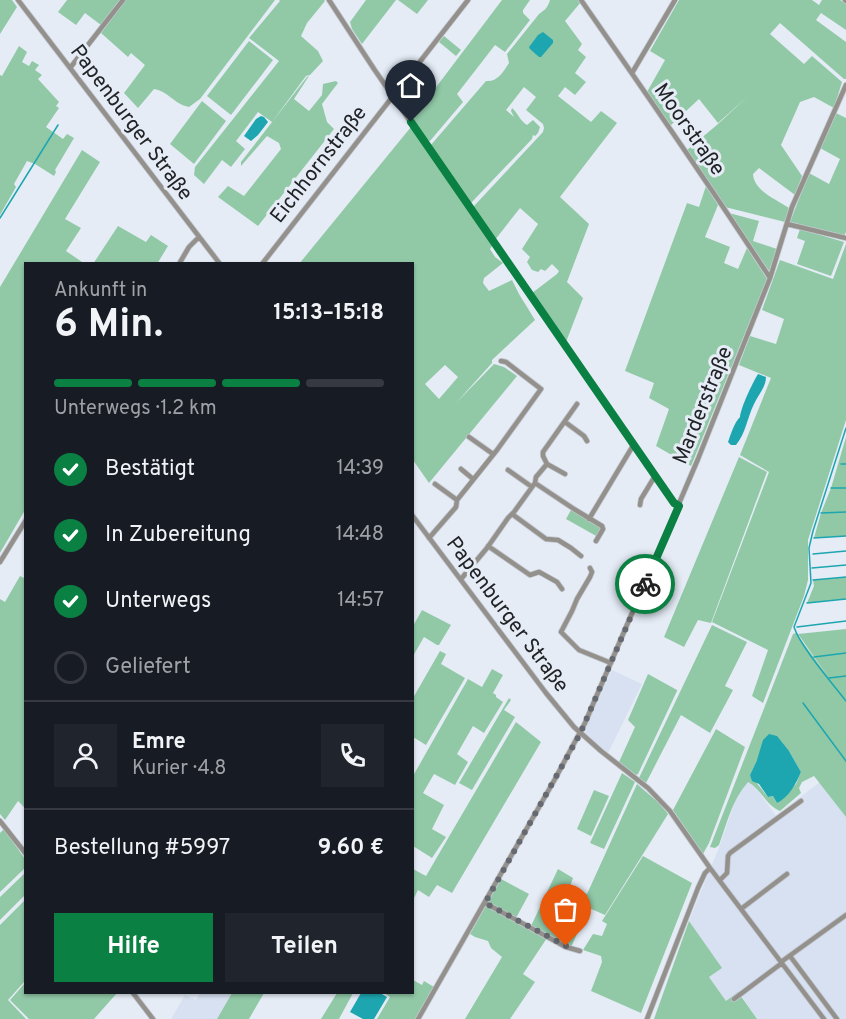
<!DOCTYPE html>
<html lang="de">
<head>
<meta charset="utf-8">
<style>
  body { margin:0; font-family:Overpass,sans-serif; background:#20242c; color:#f1f3f6; height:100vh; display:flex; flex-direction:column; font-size:22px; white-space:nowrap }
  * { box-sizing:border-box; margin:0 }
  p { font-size:20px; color:#9ea1a6 }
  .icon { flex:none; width:33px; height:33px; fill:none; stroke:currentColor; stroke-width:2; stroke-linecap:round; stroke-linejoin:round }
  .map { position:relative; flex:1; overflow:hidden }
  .sheet { position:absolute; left:24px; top:262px; width:390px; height:732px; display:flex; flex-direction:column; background:#171b24; border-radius:0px; box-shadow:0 2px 4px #0004 }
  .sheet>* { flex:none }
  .pin { position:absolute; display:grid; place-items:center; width:51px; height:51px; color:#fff; margin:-62px -26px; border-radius:50% 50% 50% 0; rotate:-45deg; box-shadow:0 0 6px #0007 }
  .pin .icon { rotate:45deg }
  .courier { position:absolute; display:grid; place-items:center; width:60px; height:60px; margin:-30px; border:4px solid #0b8043; border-radius:50%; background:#fff; color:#222; box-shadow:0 2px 8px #0007 }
  .head em { font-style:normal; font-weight:700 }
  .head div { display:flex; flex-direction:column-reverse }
  .head { display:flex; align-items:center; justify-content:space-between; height:102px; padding:0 30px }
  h1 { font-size:39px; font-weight:700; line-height:45px }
  .bar { display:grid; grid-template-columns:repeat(4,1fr); gap:9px 6px; align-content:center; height:72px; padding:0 30px }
  .bar i { height:8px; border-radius:4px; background:#363941 }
  .bar .on { background:#0b8043 }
  .bar p { grid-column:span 4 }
  .line { display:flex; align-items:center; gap:15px; padding:0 30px; border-top:2px solid #363941 }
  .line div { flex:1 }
  .round { display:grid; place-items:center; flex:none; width:63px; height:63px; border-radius:0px; background:#20242c }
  ol { padding:0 30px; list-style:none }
  li { display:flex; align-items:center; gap:18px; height:66px }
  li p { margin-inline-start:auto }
  li .icon { padding:6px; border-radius:50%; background:#0b8043; color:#fff; stroke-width:4 }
  li:last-child { color:#9ea1a6 }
  li i { width:33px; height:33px; border:3px solid #363941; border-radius:50% }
  .cta { display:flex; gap:12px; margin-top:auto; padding:12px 30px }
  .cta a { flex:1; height:69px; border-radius:0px; background:#0b8043; color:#fff; font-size:24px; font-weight:700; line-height:69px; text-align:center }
  .cta a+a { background:#20242c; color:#f1f3f6 }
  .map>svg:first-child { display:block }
  .built { fill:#d7e1f1 }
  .green { fill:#91c9a7; fill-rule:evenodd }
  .water { fill:#1da6b0 }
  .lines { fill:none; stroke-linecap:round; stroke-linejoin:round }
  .stream { stroke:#1da6b0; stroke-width:1.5 }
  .minor-casing { stroke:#c2c8d1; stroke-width:6 }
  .minor { stroke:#94918d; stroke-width:4.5 }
  .done { stroke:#66696f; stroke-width:6; stroke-dasharray:0 10.8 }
  .route { stroke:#0b8043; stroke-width:8 }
  .labels { text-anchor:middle; stroke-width:6; stroke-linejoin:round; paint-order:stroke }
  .street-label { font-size:21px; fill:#212326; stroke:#e5ecf6 }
</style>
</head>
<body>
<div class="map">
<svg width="846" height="1019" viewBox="0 0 846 1019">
  <rect width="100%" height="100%" fill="#e5ecf6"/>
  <path class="built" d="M612,670l30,14 -34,69 -24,-21z
    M745,772l31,44 44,-34 26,35v202h-89l-18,-27 -13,9 -17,-24 12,-9 -32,-47 31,-76z
    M200,993h32l-15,26h-46l14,-24 11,5z"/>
  <path class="green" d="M0,0h12l5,7 -17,27z
    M67,0h53l-19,25 -16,-12 -9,12 -18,-13z
    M126,0h149l-75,99 -11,8c-15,-3 -21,-16 -35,-18l-16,19 -14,-15 21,-28 -14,-12 -3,4 -27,-24z
    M279,0h45l1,1 -18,22 -6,13 17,15 5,10 -13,14 -4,1 -34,46 -14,-10 -22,29 9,8 -14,18 -9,-7 -18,24 -10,-9 1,-8 84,-106 -30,-23 31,-37z
    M366,0h30l-34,44 -10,-15 -2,-7z
    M398,0h30l-11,14z
    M502,0h28l-7,10v3l7,7 -25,32 -10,-7 -38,49 6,8 -33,39 -3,-1 -15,-21z
    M550,0h29l2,2 -16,19 17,23 -4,6 8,7 -11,16 11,9 -11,13 -10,-8 -7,9 33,26 10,-11 16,12 -57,74 29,27 -22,58 16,16 -17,44 -34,-49 25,-19 2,-3 -7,-7 -7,7 -4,-2 -3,3 -6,-2 -5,-8 3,-5 -8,-8 16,-25 -18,-16 -25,32 -22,-31 1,-3 69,-74 1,-4 -1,-4 -17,-14 10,-13 -12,-10 -18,23 8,7 -3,-6 1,-3c6,5 8,13 15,17l6,-5 7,7 -2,6 -3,3 -2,-1 -1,4 -61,64 -2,-1 -39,-56 56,-65c12,1 17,-9 23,-18l-2,-9 32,-40c6,-4 9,-7 11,-14z
    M679,0h133l7,5 3,-5h18l6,3v27l-25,-17 -5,7 30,22v37h-2l-64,-56 -10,11 34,30 8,-8 30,26 -8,26 -20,-11 -14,5 -19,43 21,31 -7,19 -36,-27 -6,6c1,17 23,25 36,34l-4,14 -60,-15 -38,-57 31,-26 30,-28 -30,27 -19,-24 -29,27 -23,-34 18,-32 -15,-9z
    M444,36l17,14 -5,6 -17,-14z
    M249,41l24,19 -42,55 -24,-19z
    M19,46l8,6 -5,10 7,4 3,-5 7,4 -4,5 7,5 -4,4 21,23 -3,4 3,2 -13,19 17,12 4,-5 7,4 -19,32 1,2 -2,4 -19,-12 -8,-3 -13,23 2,3 -16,28v-140l2,1z
    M309,76l-15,23 15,12 13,-16 1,-11 13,-3 2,2 -16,21 5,18 7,7 -76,97 -40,-29 10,-11 16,10 37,-47 -2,-6 -12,-7 -26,30v-4l66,-85z
    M202,101l24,20 -32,43 -24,-20z
    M836,113l10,5v114l-2,4 -54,-14 19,-49 20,11 11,-25 -20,-11z
    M411,127l81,119 -2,3 5,8 8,6 -19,15 -1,5 6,8 23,-11 7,14 16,26 -43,40v3l-36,40 38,-39 10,3 13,9 -88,107 -16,-23 -1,-196h-113zM445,365l13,12 -19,22 -14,-15z
    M82,150l18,12 -35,57 16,9 -15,23 19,13h-59l-1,246 -25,43v-266z
    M706,186l12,19 -13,32 25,10 -6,16 14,6 9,-21 20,31 -76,187 -35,-20 13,-37 -20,-11 5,-15 -29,-12 62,-168 12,4z
    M729,213l30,8 -6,20 24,8 -8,22z
    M118,226l28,16 5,-7 17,11 -11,18h-64z
    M800,229l44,13 -13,34 -34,-12 8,-23 -8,-3z
    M846,244v176l-38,120v40l-4,16 -41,107 -11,-7 16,-46 -56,-28 57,-150 -29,-17 31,-77 -32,-13 11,-29 26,8 8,-25 -22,-9 18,-50 53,19z
    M846,437v99l-32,2 7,-25 10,-25z
    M739,457l28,15 -56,151 -13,-3 -14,27 -20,-10z
    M572,508l30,18 -4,11 -32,-18z
    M20,576l6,3 -1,229 -7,-7 -13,19 -5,-6v-215l5,3z
    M846,577v22l-39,4 7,-17 -1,-6z
    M422,610l29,15 -12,20h-2l-13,-8 -11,19v-30z
    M712,625l35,17 -22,44 8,4 -23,43 -29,-18 -35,68 -7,-5z
    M846,629v70l-1,1 1,1v116l-32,-41 -12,6 -3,6 2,5 -21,18c-14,-6 -19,-22 -32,-29 -16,18 -21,41 -29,63l-4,3 -5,-1 83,-213 3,-1 33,45 -31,-44zM789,751l12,21 -5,12 -19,19 -4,-7 -5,1 -18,-22 7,-15z
    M440,651l6,3 -5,10 24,14 -39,67 -13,-8v-39z
    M492,669l11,6 -10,18 3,2v2l7,5 -19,31 -11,-7 -16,28 11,8 -13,23 -21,-11 -11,19 21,12 -12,24 14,8 -14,21 -19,-12v-70l55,-97 14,8z
    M648,674l29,16v1l-39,83 -2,1 -17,-13 16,-35 -7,-7z
    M509,698l2,2 -7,10 11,7 -43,73 -13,-7z
    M516,722l25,20 -89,151 -15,-8 -8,12 -11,-7 -5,10v-31l13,7z
    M716,729l29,18 -36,96 -6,11 -30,-44z
    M622,773l13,9 -31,67 -14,-6z
    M637,784l22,19 9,11 -63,101 -16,-7 -18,39 -40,-21 27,-57 15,9 -3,8 17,8z
    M594,790l15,6 -18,40 -14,-7z
    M4,829l21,30v9l-25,24v-59z
    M643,856l49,27 -51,130 -50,-22 11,-29 -1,-6 -18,-6 10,-16 9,2 5,-12 -5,-3z
    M25,873v22l-25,25v-23z
    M501,879l28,15 -13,24 -28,-16z
    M25,900v81l-17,19 18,19h-26v-94z
    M485,907h3l59,31 -24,36 12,8 -25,37h-45l37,-62 -11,-9 -3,-7 -13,-4 -5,-3z
    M689,921l33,47 -13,9 17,24 12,-9 19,27h-103z
    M413,980l9,5 2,-4 10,6 -19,32h-38l13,-22 -6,-4h28z
    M25,983l1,10h91l-23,26h-65l-19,-19z
    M232,993h32l-15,26h-32z
    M337,993h16l-14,26h-18z"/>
  <path class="water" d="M543,32l10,8v3l-12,14h-2l-9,-8 -1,-2 9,-12z
    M261,116l3,1 4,5 -10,13 -7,6 -7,-5 12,-17z
    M758,374l8,3c0,10 -8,18 -12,27 -7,14 -8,29 -18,41h-5l-3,-3c3,-8 6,-19 12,-25 1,-10 12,-33 18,-43z
    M769,734l8,2 12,15 12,21c-5,12 -12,25 -24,31l-4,-7 -5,1 -9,-13 -7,-3 -2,-6 7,-15 6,-20z
    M361,993h19l7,4 -13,22h-11l-13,-7z"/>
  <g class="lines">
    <path class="stream" d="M0,218l58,-93
      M846,428l-33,103 -4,17 2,35 -17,44c6,19 38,56 52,74
      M841,464h5
      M831,488h15
      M821,513l25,-1
      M814,538l32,-2
      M813,554l33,-3
      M812,568l34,-3
      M813,580l33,-3
      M807,603l39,-4
      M797,627l49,-6
      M814,657l32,-4
      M829,678l17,-2
      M803,703l43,58"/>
    <defs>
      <path id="minor" d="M18,0l202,264
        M329,0l45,69 300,434 5,3
        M581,0c64,92 128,184 189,278
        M845,0l1,1
        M70,68l53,-68
        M632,73l43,-73
        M787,224l59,14
        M179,264l10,-17 10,-10
        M262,264l206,-264
        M565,422l19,14 3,5
        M469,437l24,17
        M547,464l18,10
        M461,469l12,10
        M508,470l24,17
        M535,483l39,26 28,17 1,3 -7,12
        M435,484l22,16
        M640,505l1,-6 14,-23
        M512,514l34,25 12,1 13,8 10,8
        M412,515l134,178 28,34 27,24 47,37 22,23 40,57 114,151
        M589,519l45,-75
        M429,538l27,-31 1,-7 40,-50 44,-61 -35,-27 -5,-1
        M488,546l42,29 9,-3 2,1 16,9 5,7
        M0,562l26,-42
        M590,568l2,4 -2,5 -13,22 -5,12 -11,21 18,18 32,13
        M461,579l26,-31 21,-30 6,-6 21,-29 1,-6 11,-13 -4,-8v-4l34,-48
        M0,821l26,33
        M720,880l7,-7 1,-17 2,-3 71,-52
        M485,903l81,44 14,4
        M741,909l46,-35
        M790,956l47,63
        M781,962l65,-47
        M133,993l20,26
        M734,999l48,-36
        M418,1019l137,-240 30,-56 113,-264 72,-181 22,-71 54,-122
        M647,1019l51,-131 7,-15 5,-5"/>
    </defs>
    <use href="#minor" class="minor-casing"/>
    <use href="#minor" class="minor"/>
  </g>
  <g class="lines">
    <path class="done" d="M566,946l-81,-43 95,-169 65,-150"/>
    <path class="route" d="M411,122l263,381 5,3 -34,78"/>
  </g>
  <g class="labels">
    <g class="street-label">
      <text transform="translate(132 122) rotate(53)" y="7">Papenburger Straße</text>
      <text transform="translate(690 129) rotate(55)" y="7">Moorstraße</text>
      <text transform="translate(318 164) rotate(-52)" y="7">Eichhornstraße</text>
      <text transform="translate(702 405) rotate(-68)" y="7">Marderstraße</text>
      <text transform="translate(508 614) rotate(53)" y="7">Papenburger Straße</text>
    </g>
  </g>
</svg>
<div class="pin" style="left:566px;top:946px;background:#ea580c"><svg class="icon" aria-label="bag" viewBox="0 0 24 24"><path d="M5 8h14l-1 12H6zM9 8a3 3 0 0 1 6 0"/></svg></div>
<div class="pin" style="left:411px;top:122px;background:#1f2937"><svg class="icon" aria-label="home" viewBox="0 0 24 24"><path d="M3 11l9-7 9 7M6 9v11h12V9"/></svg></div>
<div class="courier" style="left:645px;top:584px"><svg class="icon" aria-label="bike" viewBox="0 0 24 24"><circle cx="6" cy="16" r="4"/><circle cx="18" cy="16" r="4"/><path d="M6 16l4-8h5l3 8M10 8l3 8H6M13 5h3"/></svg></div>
<section class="sheet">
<div class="head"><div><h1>6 Min.</h1><p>Ankunft in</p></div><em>15:13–15:18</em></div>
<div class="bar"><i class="on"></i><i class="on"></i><i class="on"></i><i></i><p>Unterwegs · 1.2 km</p></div>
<ol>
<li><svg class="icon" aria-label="check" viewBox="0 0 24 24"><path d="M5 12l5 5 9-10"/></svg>Bestätigt<p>14:39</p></li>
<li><svg class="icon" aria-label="check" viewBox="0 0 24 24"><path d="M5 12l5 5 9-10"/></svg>In Zubereitung<p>14:48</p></li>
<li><svg class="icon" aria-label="check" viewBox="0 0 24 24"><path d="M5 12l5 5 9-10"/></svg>Unterwegs<p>14:57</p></li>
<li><i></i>Geliefert</li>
</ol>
<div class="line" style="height:108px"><a class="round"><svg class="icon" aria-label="person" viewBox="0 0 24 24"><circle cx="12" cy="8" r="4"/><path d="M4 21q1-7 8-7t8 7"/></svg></a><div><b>Emre</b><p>Kurier · 4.8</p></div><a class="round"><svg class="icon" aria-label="phone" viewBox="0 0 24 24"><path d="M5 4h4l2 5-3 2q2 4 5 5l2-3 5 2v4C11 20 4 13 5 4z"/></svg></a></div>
<div class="line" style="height:78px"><div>Bestellung #5997</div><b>9.60 €</b></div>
<div class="cta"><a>Hilfe</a><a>Teilen</a></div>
</section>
</div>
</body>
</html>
